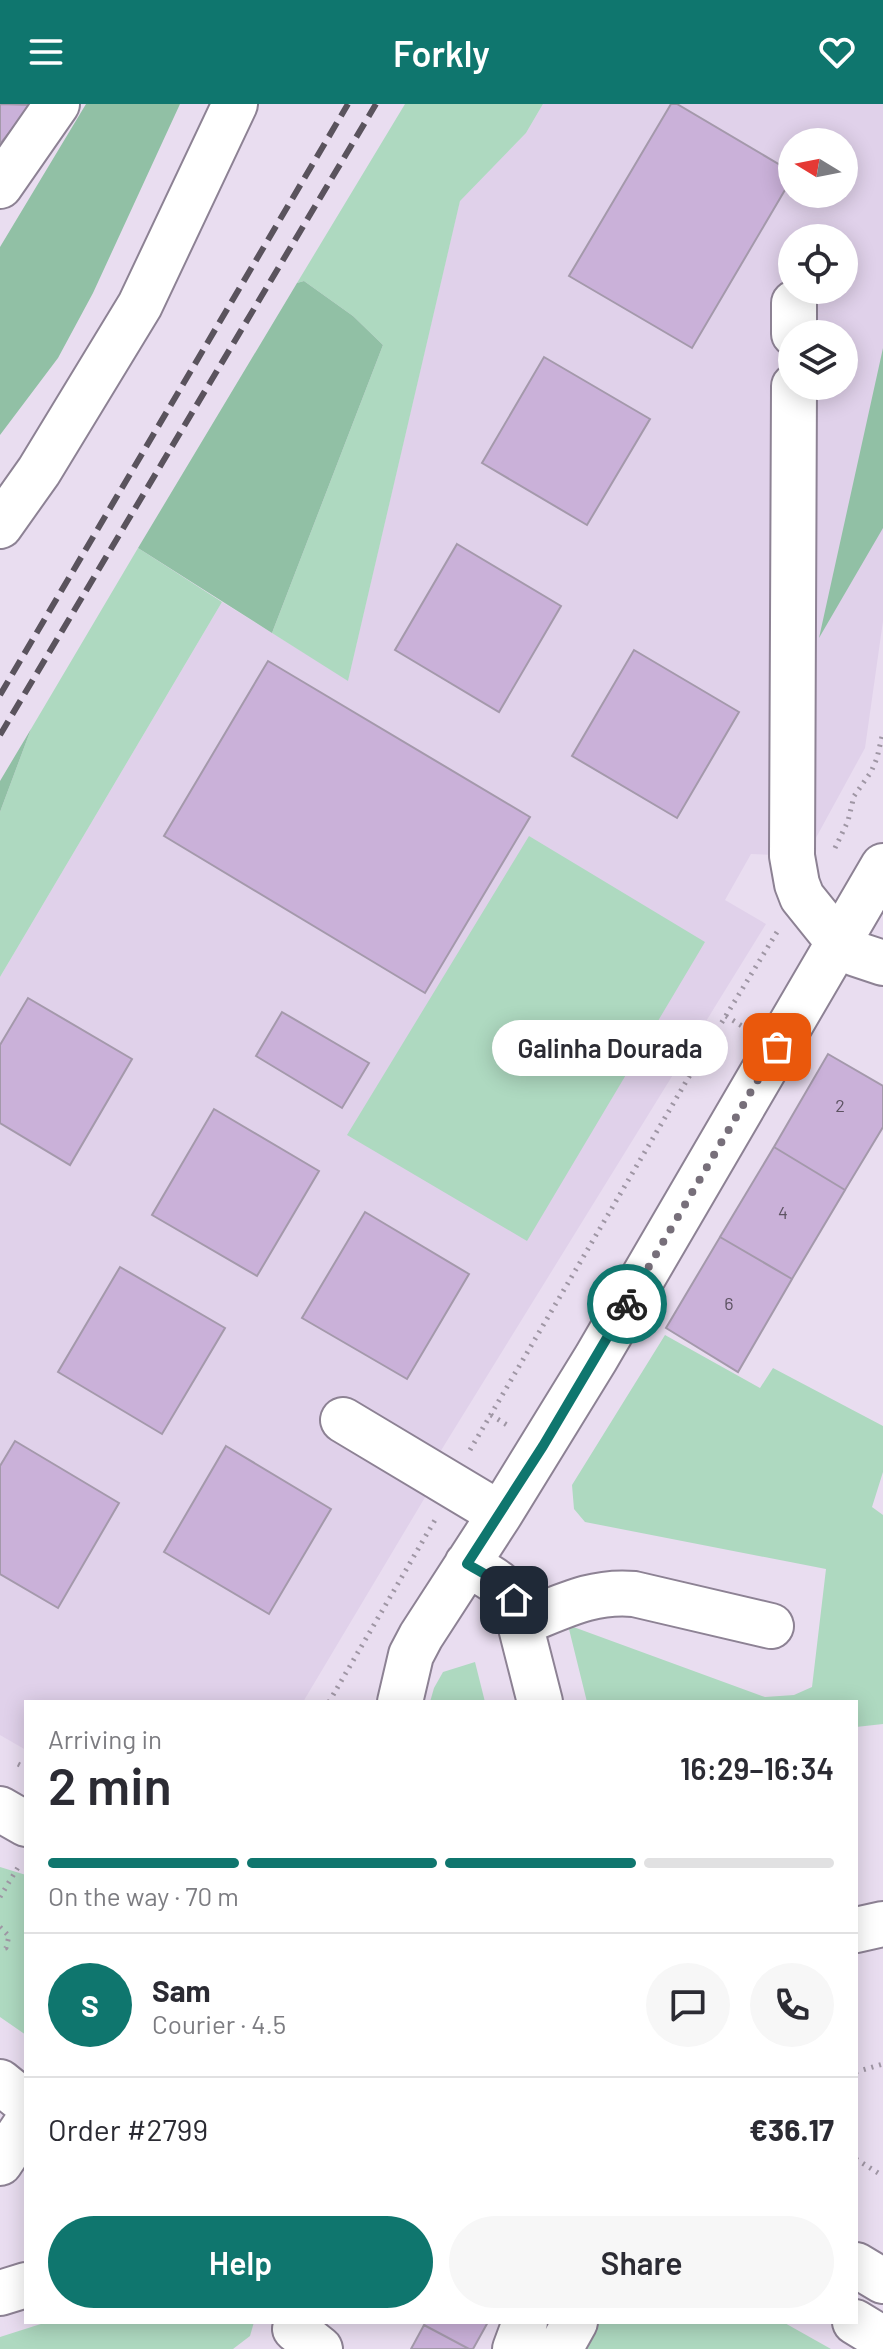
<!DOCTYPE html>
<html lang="en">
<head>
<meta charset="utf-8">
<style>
  body { margin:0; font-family:Barlow,sans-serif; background:#f7f7f7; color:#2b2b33; height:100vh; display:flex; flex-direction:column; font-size:30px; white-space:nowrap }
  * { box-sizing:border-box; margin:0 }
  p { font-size:26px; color:#7c7c81 }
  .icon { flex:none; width:44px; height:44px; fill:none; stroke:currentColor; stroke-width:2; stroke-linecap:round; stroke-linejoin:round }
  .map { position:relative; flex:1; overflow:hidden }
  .side { position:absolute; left:24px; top:1596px; width:834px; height:624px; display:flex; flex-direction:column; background:#fff; border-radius:0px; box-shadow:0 4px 20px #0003 }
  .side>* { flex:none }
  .needle { width:52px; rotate:280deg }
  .tools { position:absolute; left:778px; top:24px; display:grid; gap:16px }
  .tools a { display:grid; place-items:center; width:80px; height:80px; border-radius:50%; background:#fff; box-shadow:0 4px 20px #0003; font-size:40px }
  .pin { position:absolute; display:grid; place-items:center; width:68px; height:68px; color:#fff; margin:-34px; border-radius:16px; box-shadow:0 4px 12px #0006 }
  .courier { position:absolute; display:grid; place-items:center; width:80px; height:80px; margin:-40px; border:6px solid #0f766e; border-radius:50%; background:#fff; color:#222; box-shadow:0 2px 10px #0007 }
  .bubble { position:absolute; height:56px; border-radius:28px; background:#fff; box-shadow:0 4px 20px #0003; font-size:26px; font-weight:600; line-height:56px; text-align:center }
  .headline em { font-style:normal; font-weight:600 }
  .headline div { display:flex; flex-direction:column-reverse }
  .headline { display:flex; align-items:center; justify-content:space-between; height:136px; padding:0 24px }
  h1 { font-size:52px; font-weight:600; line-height:60px }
  .bar { display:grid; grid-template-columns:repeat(4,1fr); gap:12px 8px; align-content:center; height:96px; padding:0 24px }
  .bar i { height:10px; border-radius:6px; background:#e1e1e2 }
  .bar .selected { background:#0f766e }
  .bar p { grid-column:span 4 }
  .line { display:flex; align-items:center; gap:20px; padding:0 24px; border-top:2px solid #e1e1e2 }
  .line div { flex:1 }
  .round { display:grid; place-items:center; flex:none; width:84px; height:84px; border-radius:42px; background:#f7f7f7 }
  .primary-button { display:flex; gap:16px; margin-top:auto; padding:16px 24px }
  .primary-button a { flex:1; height:92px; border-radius:48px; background:#0f766e; color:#fff; font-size:32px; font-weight:600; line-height:92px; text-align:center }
  .primary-button a+a { background:#f7f7f7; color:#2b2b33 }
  header { display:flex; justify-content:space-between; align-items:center; height:104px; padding:0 24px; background:#0f766e; color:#fff; font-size:36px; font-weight:600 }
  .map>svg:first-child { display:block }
  .built { fill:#e0d1ea; fill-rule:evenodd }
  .green { fill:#aed9c0 }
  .forest { fill:#91c0a5 }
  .building { fill:#cab1d9; stroke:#a499ab; stroke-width:2 }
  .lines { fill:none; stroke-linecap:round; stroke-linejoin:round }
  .minor-casing { stroke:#8d8294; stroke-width:48 }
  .highway-casing { stroke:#8d8294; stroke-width:48 }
  .path { stroke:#9f96a4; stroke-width:5; stroke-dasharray:2 6; stroke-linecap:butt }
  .minor { stroke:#fff; stroke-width:44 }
  .highway { stroke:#fff; stroke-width:44 }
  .rail { stroke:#5a535d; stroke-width:6; stroke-dasharray:16 8; stroke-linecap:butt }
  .done { stroke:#776f7a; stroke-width:8; stroke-dasharray:0 14.4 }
  .route { stroke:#0f766e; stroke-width:10 }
  .labels { text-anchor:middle; stroke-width:6; stroke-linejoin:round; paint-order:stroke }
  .number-label { font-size:18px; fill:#5d5362 }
</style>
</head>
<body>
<header><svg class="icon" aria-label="menu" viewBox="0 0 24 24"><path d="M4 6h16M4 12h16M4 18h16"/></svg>Forkly<svg class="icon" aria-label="heart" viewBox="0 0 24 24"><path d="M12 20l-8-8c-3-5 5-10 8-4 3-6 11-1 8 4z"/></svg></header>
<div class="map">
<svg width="883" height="2245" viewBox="0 0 883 2245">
  <rect width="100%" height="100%" fill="#e9ddf0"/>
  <path class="built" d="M543,0h340v517l-18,127 -59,108 -55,-2 -26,46 41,24 -337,546 -2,24 -124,208h-277v48l-26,-15v-758l222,-375 126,78 112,-480 66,-67zM792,38h52v52h-52zM792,134h52v52h-52zM792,230h52v52h-52z"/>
  <path class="green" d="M405,0h138l-17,29 -66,68 -112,480 -76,-48 111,-288 -30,-29 -49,-35 -7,2z
    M138,444l84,54 -222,375v-165l31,-83z
    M529,732l176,106 -178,299 -180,-106z
    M665,1231l95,53 13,-20 110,58v46l-11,35 11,8v209l-27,3v-25h-269l-19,-77 197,72 29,-2 18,-8 14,-118 -241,-47 -11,-13 -2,-24z
    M475,1558l10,40h-55l4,-14 9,-16z
    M0,1763l26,8v160l-26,-18z
    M47,2218h207l-4,14 -17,13h-233v-12z
    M595,2218h188l48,27h-251z"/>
  <path class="forest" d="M86,0h94l-87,189 -35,65 -58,77v-188z
    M304,177l49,35 30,29 -111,288 -134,-85 159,-265z
    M883,244v180l-64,110z
    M31,625l-31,83v-31z"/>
  <path class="building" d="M0,0l31,1 -31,39z
    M671,0h6l115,68v6l-100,170 -123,-72z
    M544,253l106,62 -63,106 -105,-62z
    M457,440l104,62 -62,106 -104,-62z
    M634,546l105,62 -62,106 -105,-62z
    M268,557l262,156 -105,176 -261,-157z
    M28,894l104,61 -62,106 -70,-42v-78z
    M282,908l87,51 -27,45 -86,-52z
    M828,950l55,32v41l-38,63 -71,-43z
    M214,1005l105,62 -62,105 -105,-61z
    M774,1043l71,43 -53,89 -72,-42z
    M365,1108l104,62 -62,105 -105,-61z
    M720,1133l72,42 -54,93 -72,-44z
    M120,1163l105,61 -63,106 -104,-62z
    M15,1337l104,62 -61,105 -58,-34v-108z
    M226,1342l105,63 -62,105 -105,-62z
    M426,2218h62l-15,27h-4l-45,-24z
    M424,2221l45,24h-58z"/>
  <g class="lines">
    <defs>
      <path id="minor" d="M0,82l57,-82
        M794,230v-31
        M794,282l-2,470 5,28 5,13 37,46 17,11 27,9
        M0,422l39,-55 101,-166 95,-201
        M343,1316l157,94
        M467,1460c18,11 35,18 47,36l26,102
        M521,1519c39,-15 70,-33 113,-29l137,32
        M400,1598l11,-47 10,-19 79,-122 96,-156 287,-492
        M0,1705l26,15
        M856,1826l27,-6
        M0,1978l26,21
        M0,2059l26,-39
        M0,2189l26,-8
        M295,2225l25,20
        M515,2245l10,-27
        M560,2245l15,-27"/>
      <path id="highway" d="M856,2161l27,16
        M855,2218l28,17"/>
    </defs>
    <use href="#minor" class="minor-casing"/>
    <use href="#highway" class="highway-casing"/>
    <path class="path" d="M835,744l13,-27 6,-25 17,-24 6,-14 6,-26
      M726,912l16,10
      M491,1311l16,10
      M470,1346l227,-387 80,-131
      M329,1598l106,-182
      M18,1660l8,4
      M0,1793l20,-33
      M0,1823l9,9 -3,12 -6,2
      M856,1968l27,-8
      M856,2055l27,17"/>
    <use href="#minor" class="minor"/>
    <use href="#highway" class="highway"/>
    <path class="rail" d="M0,591l348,-591
      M0,631l376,-631"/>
  </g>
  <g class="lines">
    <path class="done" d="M627,1200l150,-257"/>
    <path class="route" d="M514,1496c-12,-18 -29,-26 -47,-36l76,-118 84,-142"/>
  </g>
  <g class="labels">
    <g class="number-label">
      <text x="840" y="1008">2</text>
      <text x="783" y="1115">4</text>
      <text x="729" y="1206">6</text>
    </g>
  </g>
</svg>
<div class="tools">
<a><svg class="needle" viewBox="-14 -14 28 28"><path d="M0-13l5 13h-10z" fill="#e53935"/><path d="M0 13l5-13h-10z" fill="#7c7c81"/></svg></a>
<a><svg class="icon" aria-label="locate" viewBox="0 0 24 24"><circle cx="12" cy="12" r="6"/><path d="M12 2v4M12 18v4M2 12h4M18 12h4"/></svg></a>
<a><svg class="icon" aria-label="layers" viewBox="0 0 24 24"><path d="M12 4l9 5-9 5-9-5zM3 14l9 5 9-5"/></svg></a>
</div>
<div class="pin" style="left:777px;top:943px;background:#ea580c"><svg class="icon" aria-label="bag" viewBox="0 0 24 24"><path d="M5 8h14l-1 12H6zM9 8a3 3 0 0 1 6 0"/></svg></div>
<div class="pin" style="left:514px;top:1496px;background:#1f2937"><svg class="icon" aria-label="home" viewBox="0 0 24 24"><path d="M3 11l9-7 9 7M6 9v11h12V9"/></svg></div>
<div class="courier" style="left:627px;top:1200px"><svg class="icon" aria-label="bike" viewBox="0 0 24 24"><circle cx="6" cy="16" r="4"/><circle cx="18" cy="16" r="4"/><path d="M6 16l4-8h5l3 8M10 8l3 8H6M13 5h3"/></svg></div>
<div class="bubble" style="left:492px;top:916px;width:236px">Galinha Dourada</div>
<section class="side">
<div class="headline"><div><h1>2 min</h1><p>Arriving in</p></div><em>16:29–16:34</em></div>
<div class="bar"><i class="selected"></i><i class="selected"></i><i class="selected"></i><i></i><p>On the way · 70 m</p></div>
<div class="line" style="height:144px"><b class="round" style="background:#0f766e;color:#fff">S</b><div><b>Sam</b><p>Courier · 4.5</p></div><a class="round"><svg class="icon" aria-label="chat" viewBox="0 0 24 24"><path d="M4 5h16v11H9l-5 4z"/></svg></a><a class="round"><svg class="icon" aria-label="phone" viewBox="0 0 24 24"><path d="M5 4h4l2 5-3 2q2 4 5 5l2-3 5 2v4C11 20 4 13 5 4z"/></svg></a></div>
<div class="line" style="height:104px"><div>Order #2799</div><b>€36.17</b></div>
<div class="primary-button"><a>Help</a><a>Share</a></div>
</section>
</div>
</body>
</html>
